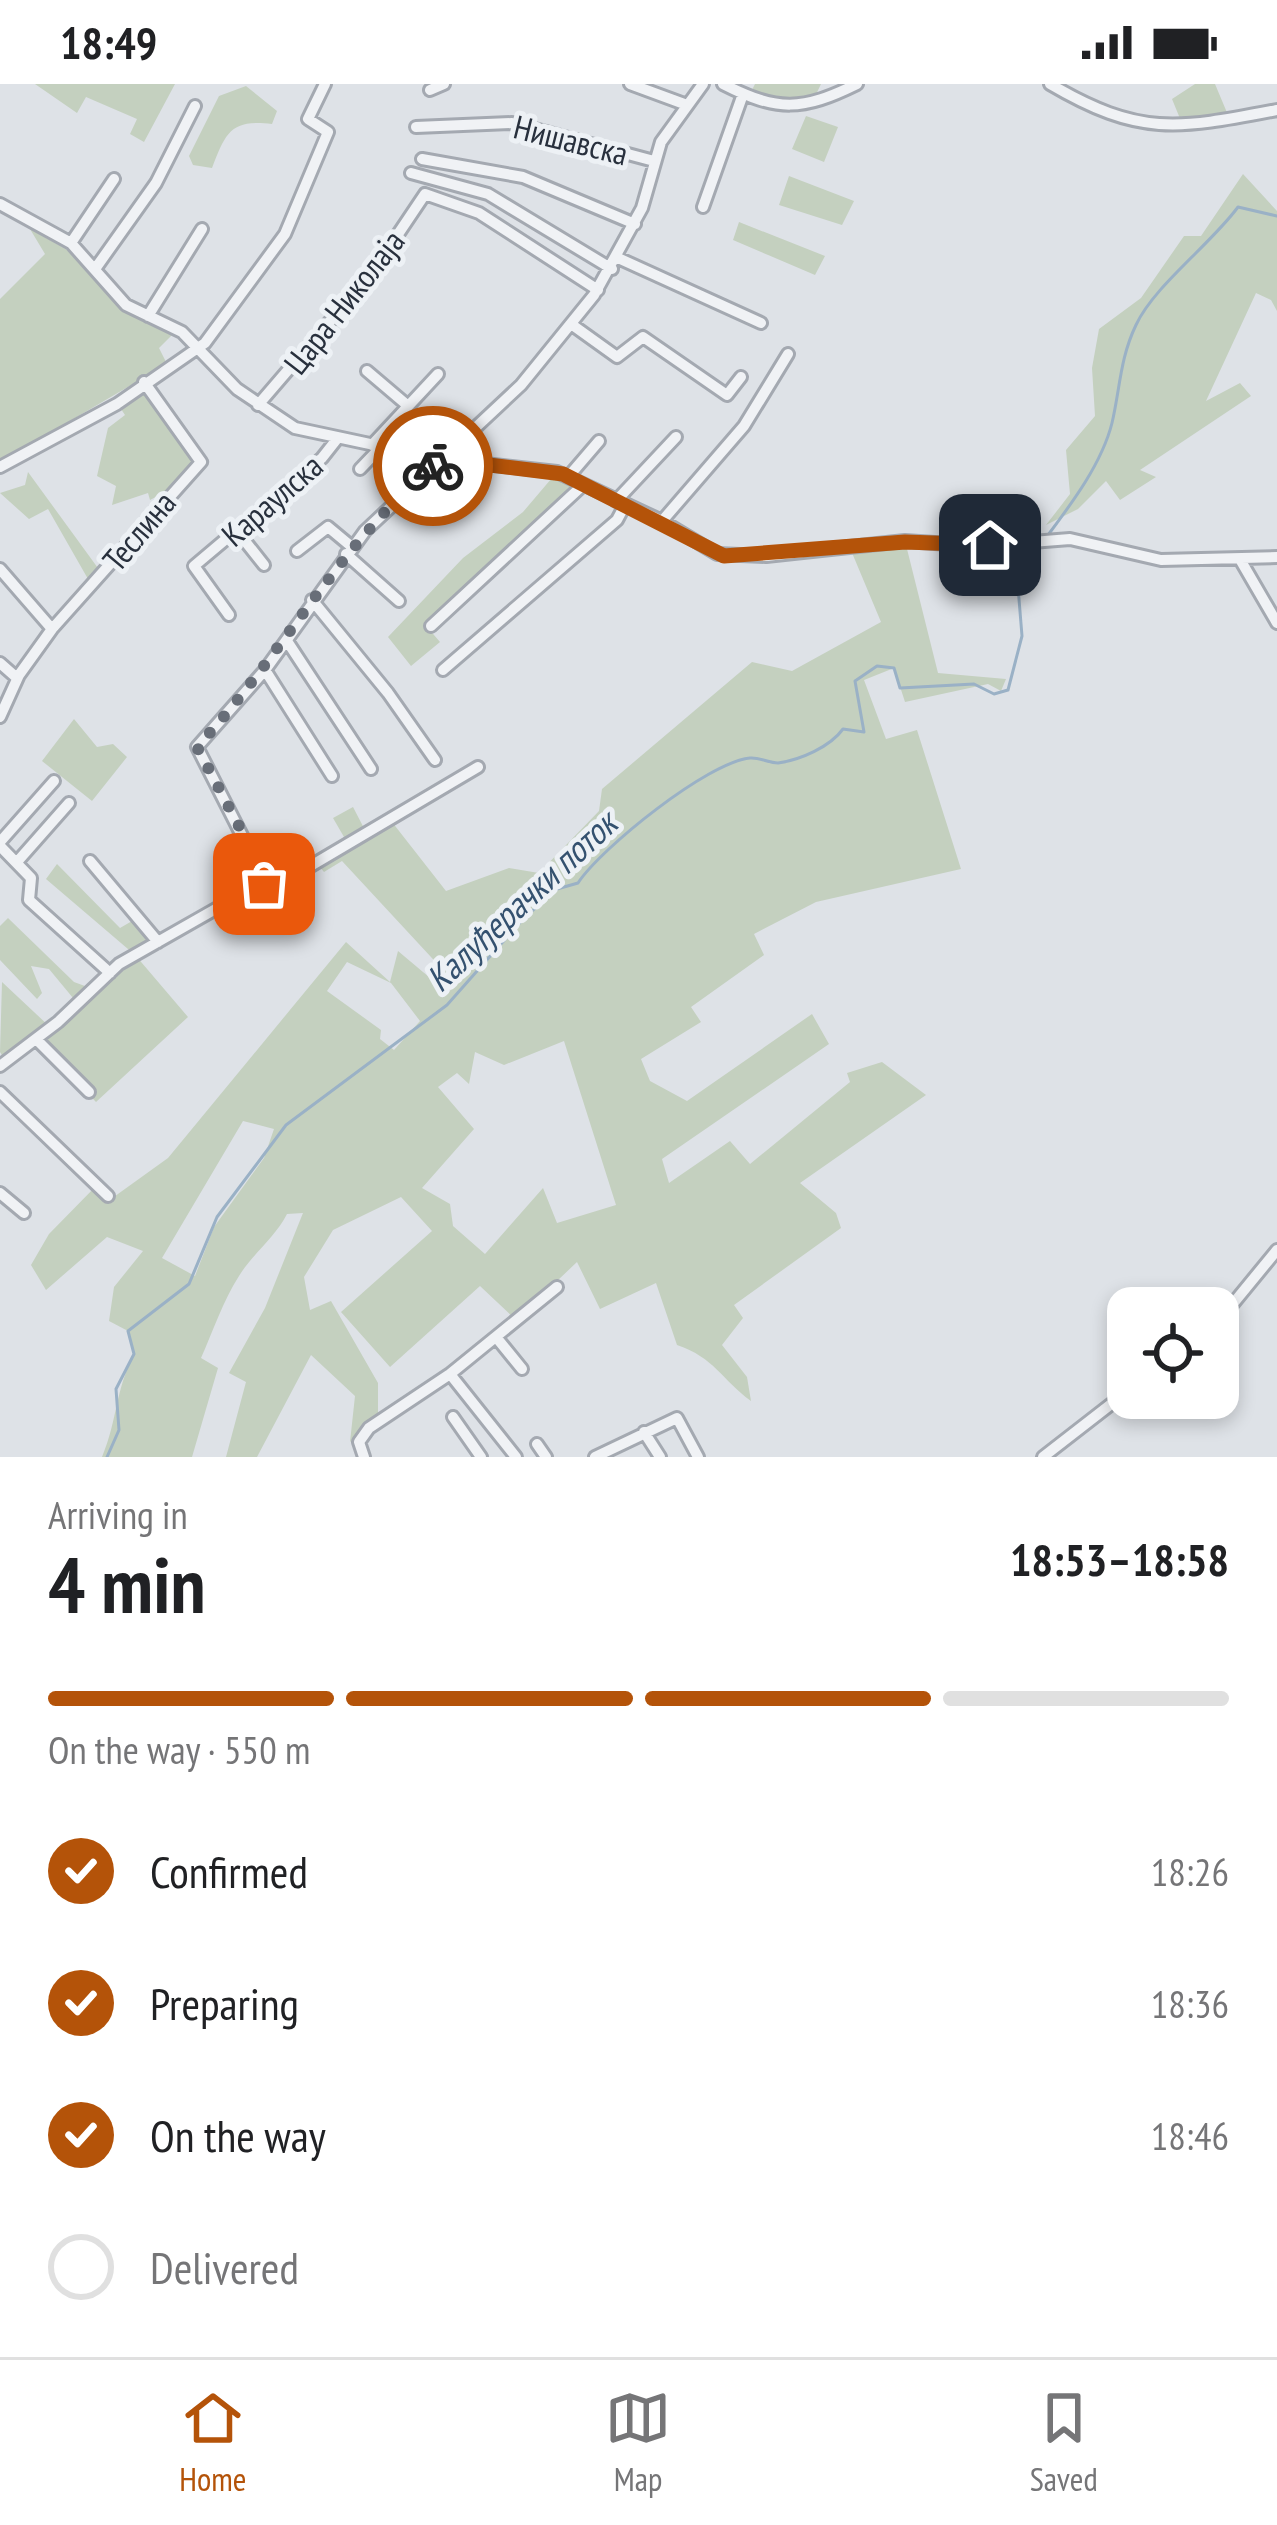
<!DOCTYPE html>
<html lang="en">
<head>
<meta charset="utf-8">
<style>
  body { margin:0; font-family:"PT Sans Narrow",sans-serif; background:#f2f2f2; color:#202124; height:100vh; display:flex; flex-direction:column; font-size:45px; white-space:nowrap }
  * { box-sizing:border-box; margin:0 }
  p { font-size:39px; color:#757577 }
  .icon { flex:none; width:66px; height:66px; fill:none; stroke:currentColor; stroke-width:2; stroke-linecap:round; stroke-linejoin:round }
  .map { position:relative; height:1373px; overflow:hidden }
  .sheet { display:flex; flex-direction:column; background:#fff; flex:1 }
  .sheet>* { flex:none }
  .tools { position:absolute; left:1107px; top:1203px; display:grid; gap:24px }
  .tools a { display:grid; place-items:center; width:132px; height:132px; border-radius:24px; background:#fff; box-shadow:0 6px 18px #0003; font-size:60px }
  .pin { position:absolute; display:grid; place-items:center; width:102px; height:102px; color:#fff; margin:-51px; border-radius:24px; box-shadow:0 6px 18px #0006 }
  .courier { position:absolute; display:grid; place-items:center; width:120px; height:120px; margin:-60px; border:9px solid #b45309; border-radius:50%; background:#fff; color:#222; box-shadow:0 3px 15px #0007 }
  .headline em { font-style:normal; font-weight:600 }
  .headline div { display:flex; flex-direction:column-reverse }
  .headline { display:flex; align-items:center; justify-content:space-between; height:204px; padding:0 48px }
  h1 { font-size:78px; font-weight:600; line-height:90px }
  .bar { display:grid; grid-template-columns:repeat(4,1fr); gap:18px 12px; align-content:center; height:144px; padding:0 48px }
  .bar i { height:15px; border-radius:9px; background:#e0e0e0 }
  .bar .active { background:#b45309 }
  .bar p { grid-column:span 4 }
  ol { padding:0 48px; list-style:none }
  li { display:flex; align-items:center; gap:36px; height:132px }
  li p { margin-inline-start:auto }
  li .icon { padding:12px; border-radius:50%; background:#b45309; color:#fff; stroke-width:4 }
  li:last-child { color:#757577 }
  li i { width:66px; height:66px; border:6px solid #e0e0e0; border-radius:50% }
  .status { display:flex; justify-content:space-between; align-items:center; height:84px; padding:0 60px; background:#fff; direction:ltr }
  .status svg { height:33px; fill:currentColor }
  .tab-bar { display:flex; justify-content:space-around; align-items:center; height:168px; border-top:3px solid #e0e0e0; background:#fff; font-size:33px; color:#757577 }
  .tab-bar a { display:grid; justify-items:center; gap:6px }
  .tab-bar .active { color:#b45309 }
  .map>svg:first-child { display:block }
  .grass { fill:#c4d0bf; fill-rule:evenodd }
  .lines { fill:none; stroke-linecap:round; stroke-linejoin:round }
  .stream { stroke:#9ab1c6; stroke-width:3 }
  .minor-casing { stroke:#a4a9b1; stroke-width:16 }
  .minor { stroke:#f0f2f5; stroke-width:10 }
  .done { stroke:#686e78; stroke-width:12; stroke-dasharray:0 21.6 }
  .route { stroke:#b45309; stroke-width:15 }
  .labels { text-anchor:middle; stroke-width:10; stroke-linejoin:round; paint-order:stroke }
  .street-label { font-size:33px; fill:#28303d; stroke:#edf1f5 }
  .water-label { font-size:36px; font-style:italic; fill:#34516f; stroke:#edf1f5 }
</style>
</head>
<body>
<div class="status"><b>18:49</b><svg viewBox="0 0 49 12"><path d="M0 12V9h3v3zM5 12V6h3v6zM10 12V3h3v9zM15 12V0h3v12zM26 1h20v11H26zM47 4h2v5h-2z"/></svg></div>
<div class="map">
<svg width="1277" height="1373" viewBox="0 0 1277 1373">
  <rect width="100%" height="100%" fill="#dee2e7"/>
  <path class="grass" d="M35,0h140l-31,58 -14,-8 7,-15 -51,-22 -9,16z
    M755,0h66l-10,21h-32l-28,-13z
    M1195,0h20l13,31 -47,6 -9,-22z
    M246,2l31,25 -5,13c-41,-5 -46,8 -60,44l-19,-3 -4,-9 30,-60z
    M806,32l32,11 -14,35 -32,-13z
    M1243,90l34,37v100l-6,-11 -15,-7 -50,108 34,-18 11,13 -111,74 16,7 -36,23 -14,-19 -28,28 -32,16 24,-31 -4,-44 29,-34 -3,-48 7,-39 42,-31 43,-62h17z
    M789,92l65,25 -12,24 -63,-20z
    M739,138l86,34 -10,19 -82,-35z
    M30,145l36,20 62,64 45,21 -14,14 8,16 -167,98v-163l45,-45z
    M143,304l57,67 -25,32 -25,13 -2,-7 -36,12 4,-19 -19,-10 11,-48 17,-13 -6,-9z
    M28,388l75,103 -11,11 -44,-77 -19,10 -29,-26 25,-8z
    M557,388l26,13 -155,143 12,14 -29,24 -23,-29 75,-79 60,-46z
    M905,457l33,132 68,6 -5,12 -13,-7 -83,18 -11,-34 -30,12 22,59 31,-9 44,139 -145,33 -62,32 10,21 -73,52 10,15 -60,37 9,22 37,20 125,-87 17,30 -167,115 7,24 61,-42 20,23 100,-82 -3,-9 35,-11 44,33 -126,88 36,30 5,15 -107,77 9,13 -21,27 25,32 4,24c-30,-22 -36,-43 -74,-56l-21,-62 -56,26 -23,-47 -61,58 -36,-34 -90,81 -49,-55 91,-81 -31,-34 -68,33 -29,47 6,33 21,-9 47,82v33l-28,26 5,-46 -44,-41 -54,102h-31l20,-75 -17,-9 36,-65 38,-95 -16,1c-13,25 -34,39 -48,62 -16,25 -26,55 -38,82l17,10 -26,89h-90c16,-39 13,-66 32,-103l-6,-23 -19,-10 5,-34 29,-36 -36,-14 -61,53 -15,-25 18,-31 48,-49 14,14 57,-41 178,-216 44,40 8,-31 50,42 8,-9 -114,-123 -18,11 -10,-12 30,-23 -11,-19 20,-11 14,27 25,-12 54,69 63,-23 30,5 60,-62 3,-22 150,-127 40,9 89,-49 -31,-74zM347,878l44,21 29,38 -26,29 -14,-11 1,-9 -54,-39zM564,957l52,164 -59,18 -14,-35 -58,66 -32,-28 -3,-22 -28,-16 52,-59 -36,-42 19,-14 12,11 6,-32 29,13zM243,1037l31,8 -10,29 -50,69 -19,49 -33,-18z
    M74,635l23,28 16,-3 14,13 -35,44 -50,-40z
    M57,780l63,64 19,-11 19,25 -22,14 52,61 -92,85 -60,-62 -30,22 -6,-10 2,-70 48,45 28,-23 -29,-35 -18,-3 11,27 -5,6 -37,-39v-34l8,-8 66,64 19,7 42,-34 -89,-76z"/>
  <g class="lines">
    <path class="stream" d="M1024,454l24,-3c24,-32 54,-72 64,-112 8,-34 8,-65 24,-98 18,-39 75,-81 102,-118l39,9
      M107,1373l12,-27 -3,-41 18,-35 -6,-23 61,-47 28,-67 69,-92 161,-120 76,-86 34,-30 21,-6c23,-35 130,-121 172,-125 9,-1 19,5 28,5 22,-3 52,-16 65,-34l21,3 -9,-51 22,-15 17,2 6,20 74,-4 20,10 14,-4 14,-54 -7,-86"/>
    <defs>
      <path id="minor" d="M630,0l57,21
        M723,0c55,28 79,27 134,0
        M1050,0c90,53 128,45 227,26
        M430,6l14,-6
        M416,43l96,-4 142,38
        M422,75l101,18 112,47
        M411,89l77,21 124,75
        M0,120l71,39 55,62 56,27 55,57 58,39 145,31 117,13 105,49 55,33 49,2 139,-15 74,5 91,-7 91,21 116,-3
        M703,123l40,-113
        M71,159l43,-64
        M618,174l143,65
        M95,185l61,-86 39,-77
        M148,232l54,-87
        M571,240l46,33 26,-20 84,58 14,-18
        M367,287l40,34
        M258,321l116,-135 51,-76 54,19 119,77
        M372,361l66,-71
        M0,383l117,-63 88,-61 80,-109 43,-102 -20,-13 17,-35
        M360,385l21,-22
        M569,392l30,-35
        M616,417l60,-64
        M662,437l82,-95 44,-72
        M237,447l27,34
        M297,467l31,-24 24,20
        M346,470l53,47
        M1241,477l36,62
        M0,485l52,60
        M312,516l76,93 47,67
        M229,531l-35,-49 128,-108 15,-19
        M431,542l152,-141
        M287,557l84,128
        M0,579l17,15
        M265,586l67,106
        M443,586l174,-150 8,-15
        M0,633l19,-42 33,-46 149,-167 -57,-80
        M0,758l54,-61
        M0,762l31,32 -2,22 81,73
        M90,777l68,81
        M17,778l52,-59
        M265,797l-68,-134 68,-77 100,-139 156,-146 73,-90 48,-87 19,-66 42,-58
        M36,955l53,53
        M0,982l58,-44 61,-58 146,-83 27,-4 186,-110
        M0,1008l108,104
        M0,1109l24,20
        M1218,1238l59,-72
        M496,1253l26,32
        M450,1290l66,83
        M453,1333l28,40
        M644,1348l16,25
        M537,1360l9,13
        M364,1373l-5,-15 10,-14 81,-54 107,-87
        M595,1373l82,-39 21,39
        M1043,1373l85,-66"/>
    </defs>
    <use href="#minor" class="minor-casing"/>
    <use href="#minor" class="minor"/>
  </g>
  <g class="lines">
    <path class="done" d="M264,800v-11l-67,-126c84,-90 141,-201 236,-281"/>
    <path class="route" d="M433,382l7,-7 123,15 161,82 181,-14 85,3"/>
  </g>
  <g class="labels">
    <g class="street-label">
      <text transform="translate(571 56) rotate(14)" y="12">Нишавска</text>
      <text transform="translate(344 218) rotate(-52)" y="12">Цара Николаја</text>
      <text transform="translate(272 416) rotate(-41)" y="12">Караулска</text>
      <text transform="translate(139 447) rotate(-50)" y="12">Теслина</text>
    </g>
    <g class="water-label">
      <text transform="translate(521 817) rotate(-43)" y="13">Калуђерачки поток</text>
    </g>
  </g>
</svg>
<div class="tools">
<a><svg class="icon" aria-label="locate" viewBox="0 0 24 24"><circle cx="12" cy="12" r="6"/><path d="M12 2v4M12 18v4M2 12h4M18 12h4"/></svg></a>
</div>
<div class="pin" style="left:264px;top:800px;background:#ea580c"><svg class="icon" aria-label="bag" viewBox="0 0 24 24"><path d="M5 8h14l-1 12H6zM9 8a3 3 0 0 1 6 0"/></svg></div>
<div class="pin" style="left:990px;top:461px;background:#1f2937"><svg class="icon" aria-label="home" viewBox="0 0 24 24"><path d="M3 11l9-7 9 7M6 9v11h12V9"/></svg></div>
<div class="courier" style="left:433px;top:382px"><svg class="icon" aria-label="bike" viewBox="0 0 24 24"><circle cx="6" cy="16" r="4"/><circle cx="18" cy="16" r="4"/><path d="M6 16l4-8h5l3 8M10 8l3 8H6M13 5h3"/></svg></div>
</div>
<section class="sheet">
<div class="headline"><div><h1>4 min</h1><p>Arriving in</p></div><em>18:53–18:58</em></div>
<div class="bar"><i class="active"></i><i class="active"></i><i class="active"></i><i></i><p>On the way · 550 m</p></div>
<ol>
<li><svg class="icon" aria-label="check" viewBox="0 0 24 24"><path d="M5 12l5 5 9-10"/></svg>Confirmed<p>18:26</p></li>
<li><svg class="icon" aria-label="check" viewBox="0 0 24 24"><path d="M5 12l5 5 9-10"/></svg>Preparing<p>18:36</p></li>
<li><svg class="icon" aria-label="check" viewBox="0 0 24 24"><path d="M5 12l5 5 9-10"/></svg>On the way<p>18:46</p></li>
<li><i></i>Delivered</li>
</ol>
</section>
<nav class="tab-bar">
<a class="active"><svg class="icon" aria-label="home" viewBox="0 0 24 24"><path d="M3 11l9-7 9 7M6 9v11h12V9"/></svg>Home</a>
<a><svg class="icon" aria-label="map" viewBox="0 0 24 24"><path d="M3 6l6-2 6 2 6-2v14l-6 2-6-2-6 2zM9 4v14M15 6v14"/></svg>Map</a>
<a><svg class="icon" aria-label="saved" viewBox="0 0 24 24"><path d="M7 4h10v16l-5-4-5 4z"/></svg>Saved</a>
</nav>
</body>
</html>
